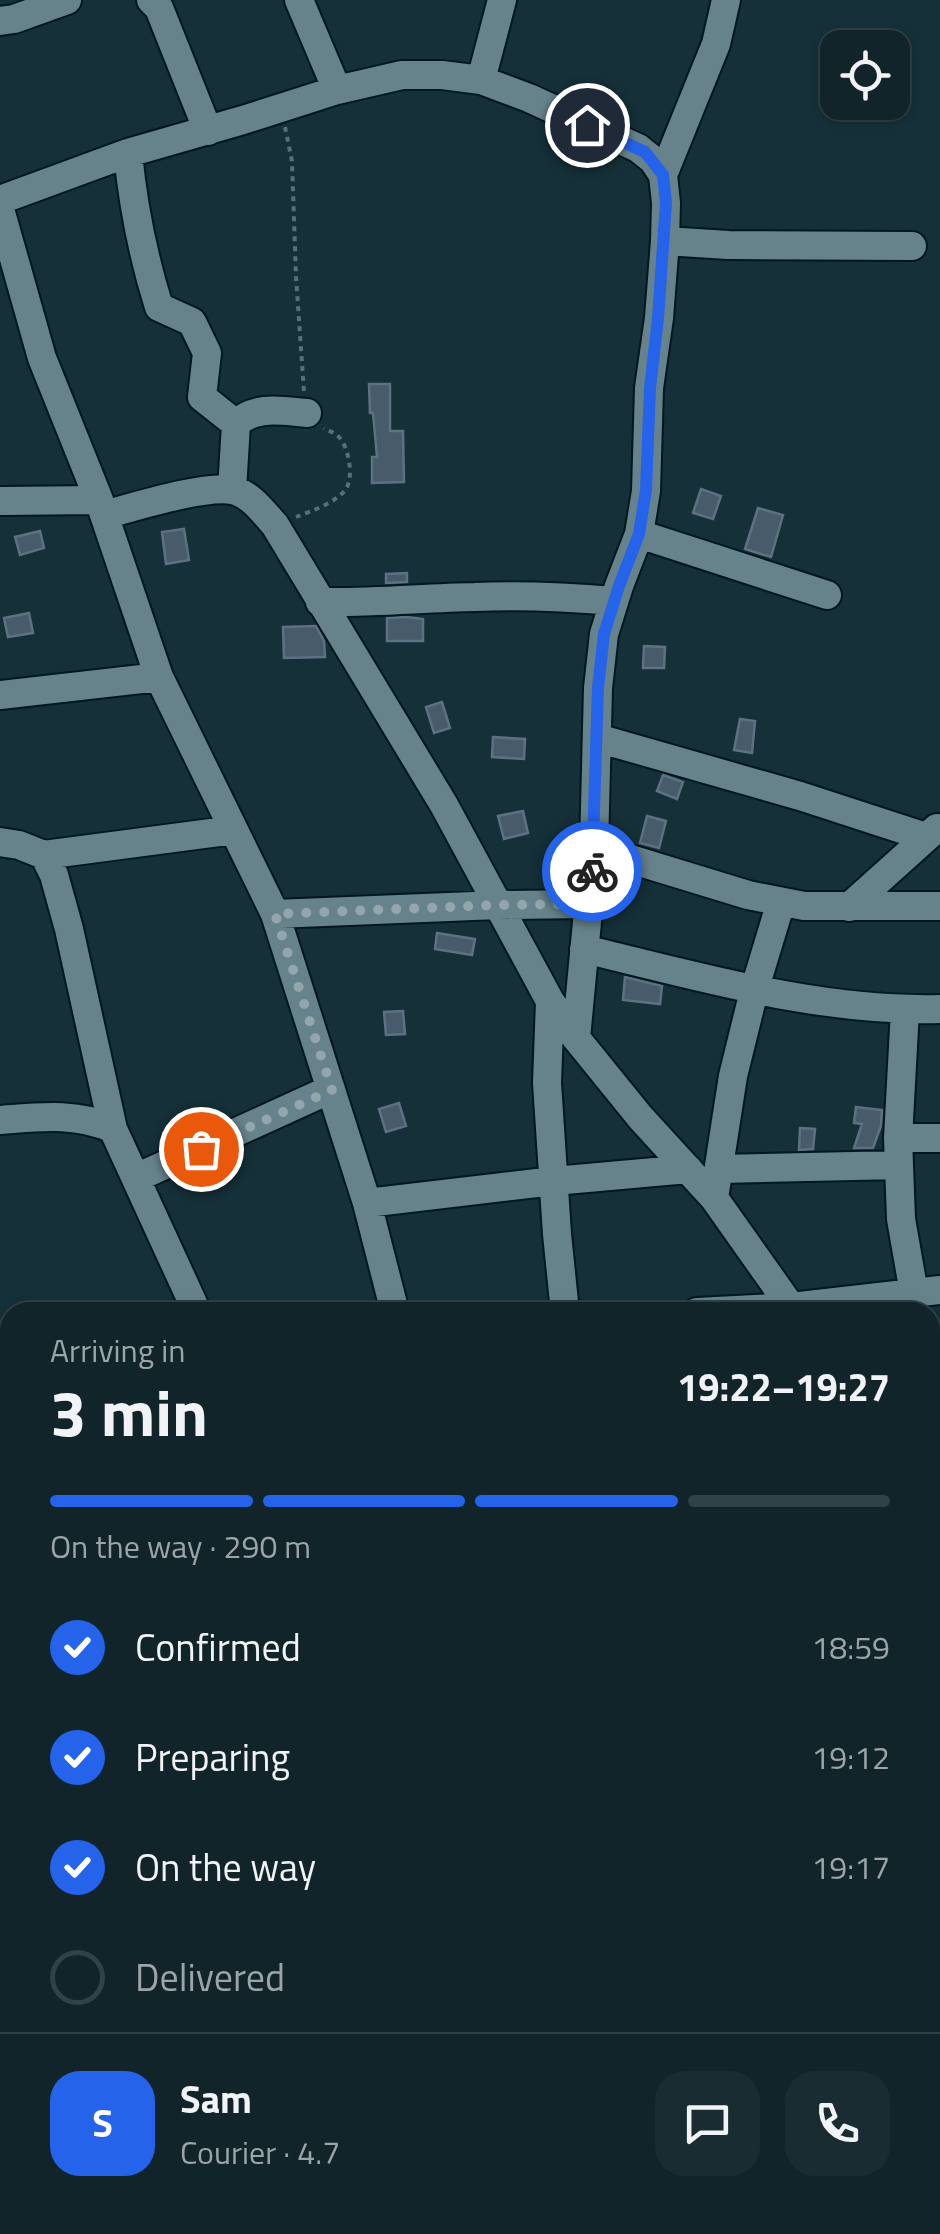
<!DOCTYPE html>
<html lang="en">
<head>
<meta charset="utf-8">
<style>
  body { margin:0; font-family:"Titillium Web",sans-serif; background:#192c32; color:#f1f3f6; height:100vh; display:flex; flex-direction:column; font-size:38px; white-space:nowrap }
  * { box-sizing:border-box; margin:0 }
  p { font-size:32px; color:#9ca4a8 }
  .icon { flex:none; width:55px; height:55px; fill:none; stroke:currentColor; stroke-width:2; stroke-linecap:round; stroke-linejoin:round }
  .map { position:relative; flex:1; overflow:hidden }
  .sheet { position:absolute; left:0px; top:1302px; width:940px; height:932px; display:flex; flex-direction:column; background:#10242a; border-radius:30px 30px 0 0; box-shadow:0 2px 8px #0004,0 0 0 2px #304147 }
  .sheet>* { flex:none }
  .controls { position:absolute; left:820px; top:30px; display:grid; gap:20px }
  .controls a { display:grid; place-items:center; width:90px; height:90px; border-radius:20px; background:#10242a; box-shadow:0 2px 8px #0004,0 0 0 2px #304147; font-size:50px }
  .pin { position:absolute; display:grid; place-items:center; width:85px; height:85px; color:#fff; margin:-42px; border:5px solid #fff; border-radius:50%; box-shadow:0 2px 10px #0007 }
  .courier { position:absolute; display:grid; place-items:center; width:100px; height:100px; margin:-50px; border:8px solid #2563eb; border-radius:50%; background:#fff; color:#222; box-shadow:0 2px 12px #0007 }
  .head em { font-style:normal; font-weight:700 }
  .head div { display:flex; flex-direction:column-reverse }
  .head { display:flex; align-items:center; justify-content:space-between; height:170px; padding:0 50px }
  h1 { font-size:65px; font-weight:700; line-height:75px }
  .bar { display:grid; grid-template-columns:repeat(4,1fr); gap:15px 10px; align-content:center; height:120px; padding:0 50px }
  .bar i { height:12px; border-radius:8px; background:#304147 }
  .bar .selected { background:#2563eb }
  .bar p { grid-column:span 4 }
  .line { display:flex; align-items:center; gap:25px; padding:0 50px; border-top:2px solid #304147 }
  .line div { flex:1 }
  .round { display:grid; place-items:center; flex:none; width:105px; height:105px; border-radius:30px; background:#192c32 }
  ol { padding:0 50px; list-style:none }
  li { display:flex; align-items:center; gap:30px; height:110px }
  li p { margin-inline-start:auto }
  li .icon { padding:10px; border-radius:50%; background:#2563eb; color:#fff; stroke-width:4 }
  li:last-child { color:#9ca4a8 }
  li i { width:55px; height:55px; border:5px solid #304147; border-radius:50% }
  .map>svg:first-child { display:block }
  .building { fill:#475b6b; stroke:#5d7182; stroke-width:2.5 }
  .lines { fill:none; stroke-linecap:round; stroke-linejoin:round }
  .minor-casing { stroke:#00171f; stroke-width:32 }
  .path { stroke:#586f76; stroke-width:4; stroke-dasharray:5 5; stroke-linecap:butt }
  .minor { stroke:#66838c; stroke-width:28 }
  .done { stroke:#92a6ac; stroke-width:10; stroke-dasharray:0 18 }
  .route { stroke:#2563eb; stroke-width:12 }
</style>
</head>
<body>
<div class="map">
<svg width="940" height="2234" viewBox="0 0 940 2234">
  <rect width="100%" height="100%" fill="#153038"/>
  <path class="building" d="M369,384h21v47h13l1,51 -32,1v-26h5l-4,-44h-3z
    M701,489l20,7 -8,23 -20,-6z
    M758,508l25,7 -12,42 -26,-8z
    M184,529l5,31 -23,4 -4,-32z
    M40,531l4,17 -24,7 -5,-18z
    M407,573v9l-21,1v-9z
    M29,613l4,20 -25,4 -4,-19z
    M407,617l16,2v22h-36v-23z
    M316,626l8,15 1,16 -41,1 -1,-31z
    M644,646l21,1 -1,21h-21z
    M442,702l8,26 -16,5 -8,-26z
    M740,719l15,2 -3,32 -18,-3z
    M493,737l32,2 -1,20 -32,-2z
    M663,775l20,7 -6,17 -20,-8z
    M523,811l5,22 -24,6 -6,-23z
    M647,816l19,5 -7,27 -19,-5z
    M437,933l38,6 -3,16 -37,-6z
    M625,977l37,9 -2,18 -37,-4z
    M403,1011l2,23 -19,1 -2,-23z
    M399,1103l7,23 -20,6 -7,-23z
    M856,1107l26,3 -1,16 -8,22h-19l8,-24 -8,-1z
    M800,1128l15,1 -2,20 -14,1z"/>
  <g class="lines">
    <defs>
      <path id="minor" d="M151,0l8,8 49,123
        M299,0l38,90
        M0,21l14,-2 53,-19
        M481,80l21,-80
        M128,153c5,53 15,103 31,154l33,15 15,31 -5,44 34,27
        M663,175l53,-131 10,-44
        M0,200l128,-47 115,-33 94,-30 65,-15h40l39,5 48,18 109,50 15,12 10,15 3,28 -1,38 -6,77 -10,70 -3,103 -7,43 -20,52 -15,48 -6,54 -4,160 -18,190
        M0,209l42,149 57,142 60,177 116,237 92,289 28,109
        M665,241l63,4 184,1
        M232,490l4,-66c18,-19 47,-13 71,-11
        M0,501l99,-1
        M104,515c30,-8 100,-30 128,-25 19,4 31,22 43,35l169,280 106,196 26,37 64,79 74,81 77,109
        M639,534l188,61
        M320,602c52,1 103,-4 155,-5 46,-2 93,0 139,4
        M0,695l159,-18
        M597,738l203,58 126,41
        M0,842l19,3 25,10 10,20 15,54 44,200 84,183
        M594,848l154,47 56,11h136
        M44,855l190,-25
        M849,907l88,-79
        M275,914l223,-9 90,-1
        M584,949c117,28 235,63 356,60
        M550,1001l-3,82 10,151 8,78
        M905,1010l-7,128 3,81 13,74
        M0,1120c38,-3 78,-8 113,9
        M898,1138h42
        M719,1169l180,-4
        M136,1178l195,-89
        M714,1198l19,-122 21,-85 27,-89
        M367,1203l187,-22 134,-12
        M697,1312l94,-5 149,-17
        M0,1348h10
        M0,1487h10
        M0,1654h10
        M0,1854l10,1
        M0,2048l10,1
        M930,2085h10
        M265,2234l2,-9
        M619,2234v-9"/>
    </defs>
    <use href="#minor" class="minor-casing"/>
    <path class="path" d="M285,127l7,34 4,116 8,115
      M296,517c15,-6 40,-14 50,-28 8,-12 3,-43 -8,-53 -4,-4 -10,-5 -14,-8
      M930,1568l10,-14"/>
    <use href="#minor" class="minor"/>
  </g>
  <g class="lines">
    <path class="done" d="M201,1149l131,-59 -57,-176 223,-9 90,-1 4,-33"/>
    <path class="route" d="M587,125l58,27 18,23 3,28 -8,115 -8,70 -4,102 -7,44 -20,52 -15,48 -6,54 -6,183"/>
  </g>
</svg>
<div class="controls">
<a><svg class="icon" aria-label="locate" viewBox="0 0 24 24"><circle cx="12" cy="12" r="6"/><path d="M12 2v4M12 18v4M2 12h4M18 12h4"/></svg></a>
</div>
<div class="pin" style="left:201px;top:1149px;background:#ea580c"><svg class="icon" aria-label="bag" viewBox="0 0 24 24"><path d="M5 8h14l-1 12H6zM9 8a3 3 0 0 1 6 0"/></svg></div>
<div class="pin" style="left:587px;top:125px;background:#1f2937"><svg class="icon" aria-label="home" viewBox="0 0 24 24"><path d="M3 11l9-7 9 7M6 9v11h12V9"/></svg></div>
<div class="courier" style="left:592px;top:871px"><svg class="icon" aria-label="bike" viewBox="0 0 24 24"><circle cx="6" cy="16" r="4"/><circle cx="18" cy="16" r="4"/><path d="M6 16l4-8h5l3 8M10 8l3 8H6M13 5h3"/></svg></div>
<section class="sheet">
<div class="head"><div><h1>3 min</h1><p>Arriving in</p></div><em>19:22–19:27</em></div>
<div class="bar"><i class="selected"></i><i class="selected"></i><i class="selected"></i><i></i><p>On the way · 290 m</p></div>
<ol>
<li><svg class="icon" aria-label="check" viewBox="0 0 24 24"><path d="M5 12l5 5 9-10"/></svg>Confirmed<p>18:59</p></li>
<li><svg class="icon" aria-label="check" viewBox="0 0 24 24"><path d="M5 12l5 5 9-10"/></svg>Preparing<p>19:12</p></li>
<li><svg class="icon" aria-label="check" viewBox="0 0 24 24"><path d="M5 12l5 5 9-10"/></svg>On the way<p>19:17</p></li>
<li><i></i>Delivered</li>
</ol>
<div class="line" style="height:180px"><b class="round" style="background:#2563eb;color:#fff">S</b><div><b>Sam</b><p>Courier · 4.7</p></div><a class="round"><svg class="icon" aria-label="chat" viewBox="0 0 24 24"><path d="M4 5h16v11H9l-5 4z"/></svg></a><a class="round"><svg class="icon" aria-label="phone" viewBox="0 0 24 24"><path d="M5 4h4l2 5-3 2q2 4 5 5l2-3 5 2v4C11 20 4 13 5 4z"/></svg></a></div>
</section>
</div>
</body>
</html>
